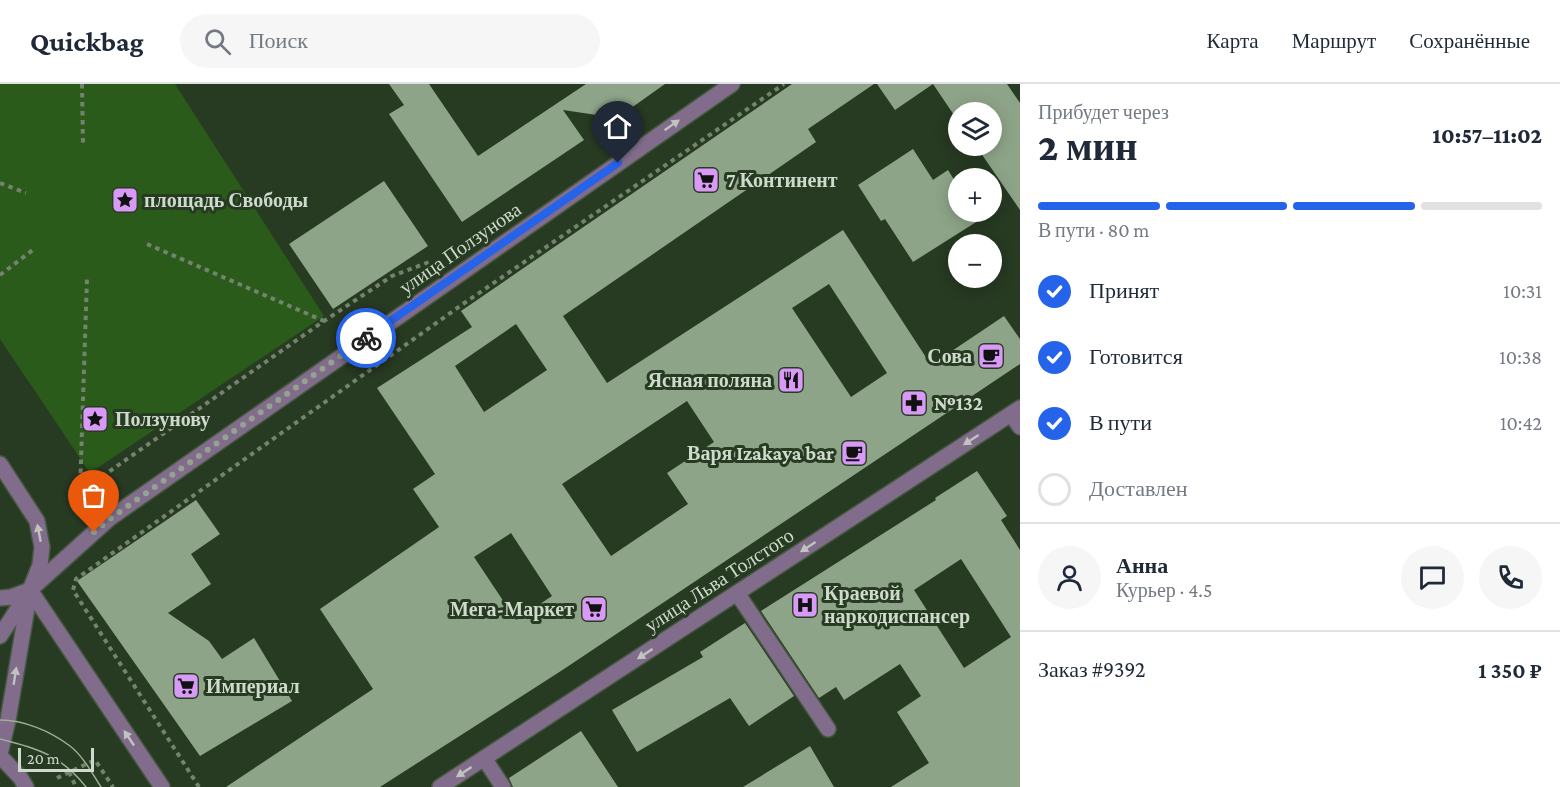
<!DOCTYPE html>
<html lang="ru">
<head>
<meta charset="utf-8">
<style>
  body { margin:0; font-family:"Crimson Pro",serif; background:#f6f6f7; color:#1f2937; height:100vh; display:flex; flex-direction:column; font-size:22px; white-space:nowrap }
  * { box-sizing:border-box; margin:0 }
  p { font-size:20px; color:#747a83 }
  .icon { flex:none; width:33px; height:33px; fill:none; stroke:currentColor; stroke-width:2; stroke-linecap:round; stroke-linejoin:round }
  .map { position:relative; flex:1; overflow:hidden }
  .sheet { display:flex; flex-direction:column; background:#fff; width:540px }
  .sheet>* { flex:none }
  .controls { position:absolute; left:948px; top:18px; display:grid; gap:12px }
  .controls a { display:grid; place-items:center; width:54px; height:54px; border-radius:50%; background:#fff; box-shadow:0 3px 15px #0003; font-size:30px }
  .scale { position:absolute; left:18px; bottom:15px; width:76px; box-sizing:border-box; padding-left:6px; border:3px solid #cedacb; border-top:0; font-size:16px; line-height:21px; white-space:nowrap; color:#cedacb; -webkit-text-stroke:4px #273a22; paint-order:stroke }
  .pin { position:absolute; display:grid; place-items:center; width:51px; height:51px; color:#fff; margin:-62px -26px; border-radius:50% 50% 50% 0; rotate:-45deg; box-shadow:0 0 6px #0007 }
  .pin .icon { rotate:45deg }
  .courier { position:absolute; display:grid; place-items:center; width:60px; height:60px; margin:-30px; border:4px solid #2563eb; border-radius:50%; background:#fff; color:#222; box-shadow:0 2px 8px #0007 }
  .overview em { font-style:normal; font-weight:800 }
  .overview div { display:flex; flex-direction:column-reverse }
  .overview { display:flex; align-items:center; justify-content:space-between; height:102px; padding:0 18px }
  h1 { font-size:39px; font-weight:800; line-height:45px }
  .bar { display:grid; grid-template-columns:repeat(4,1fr); gap:9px 6px; align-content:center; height:72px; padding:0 18px }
  .bar i { height:8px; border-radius:4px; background:#e0e1e3 }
  .bar .current { background:#2563eb }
  .bar p { grid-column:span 4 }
  .line { display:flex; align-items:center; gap:15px; padding:0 18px; border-top:2px solid #e0e1e3 }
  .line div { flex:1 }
  .round { display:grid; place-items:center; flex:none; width:63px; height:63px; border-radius:32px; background:#f6f6f7 }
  ol { padding:0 18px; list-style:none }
  li { display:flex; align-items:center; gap:18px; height:66px }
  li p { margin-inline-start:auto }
  li .icon { padding:6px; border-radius:50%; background:#2563eb; color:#fff; stroke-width:4 }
  li:last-child { color:#747a83 }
  li i { width:33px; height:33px; border:3px solid #e0e1e3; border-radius:50% }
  header { display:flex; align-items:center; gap:36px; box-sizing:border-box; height:84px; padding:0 30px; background:#fff; border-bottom:2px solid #e0e1e3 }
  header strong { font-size:28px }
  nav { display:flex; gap:33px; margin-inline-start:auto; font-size:21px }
  .search { width:420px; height:54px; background:#f6f6f7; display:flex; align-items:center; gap:15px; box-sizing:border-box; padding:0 21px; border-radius:33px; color:#747a83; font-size:22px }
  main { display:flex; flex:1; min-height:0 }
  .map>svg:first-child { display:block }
  .green { fill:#2a5b1b }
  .building { fill:#8ea488; fill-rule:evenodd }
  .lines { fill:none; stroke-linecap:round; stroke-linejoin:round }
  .minor-casing { stroke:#455740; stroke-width:18 }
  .path { stroke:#74836f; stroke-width:4; stroke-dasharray:4.5 4.5; stroke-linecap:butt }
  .minor { stroke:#816d8b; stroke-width:15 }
  .tram { stroke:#9eac9a; stroke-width:1.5 }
  .oneway { fill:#bfc4be }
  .done { stroke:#94a290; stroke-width:6; stroke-dasharray:0 10.8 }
  .route { stroke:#2563eb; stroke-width:8 }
  .labels { text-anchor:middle; stroke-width:6; stroke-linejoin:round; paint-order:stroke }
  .poi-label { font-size:20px; font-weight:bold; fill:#cedacb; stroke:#273a22; text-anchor:start }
  .street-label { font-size:20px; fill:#cedacb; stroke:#273a22 }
</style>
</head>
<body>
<header>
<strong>Quickbag</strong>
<div class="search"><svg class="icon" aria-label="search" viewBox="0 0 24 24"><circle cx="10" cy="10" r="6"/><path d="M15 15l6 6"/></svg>Поиск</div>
<nav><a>Карта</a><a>Маршрут</a><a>Сохранённые</a></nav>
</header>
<main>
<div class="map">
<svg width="1020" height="703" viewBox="0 0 1020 703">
  <rect width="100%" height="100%" fill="#273a22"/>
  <path class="green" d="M0,0h175l149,232 -234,157 -90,-134z"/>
  <path class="building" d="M389,0h40l49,72 108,-72h79l-48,34 -54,-8 21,30 -122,82 -73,-108 15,-9z
    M792,0h82l-66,45 8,13 -253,174 44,67 236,-153 88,135 73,-49 16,23v25l-456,305 -184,118h-154l147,-98 -53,-80 119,-82 -26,-38 22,-15 -58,-86 95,-61 -11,-16zM829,200l58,89 -36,24 -59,-89zM516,240l31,46 -63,42 -29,-46zM687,317l27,41 -47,31 21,31 -77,52 -49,-72zM511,449l41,63 -36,24 -42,-63z
    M877,0h56l-38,26z
    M933,0h74l13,19v107l-44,-64h16v-34h-34v9z
    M913,65l20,31 15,-10 10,16v26h34l-79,50 -28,-43 -4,2 -23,-36z
    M384,97l44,65 -95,63 -44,-65z
    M977,387l30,45 -6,4 19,30v237h-129l38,-24 -32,-51 24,-16 -21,-32 -56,36 -8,-13 -17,11 -58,-87 175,-111 -1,-2zM961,475l50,78 -47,31 -50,-78z
    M196,416l24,34 -29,20 20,30 -43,29 41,28 13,18 32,-21 38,63 -92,55 -123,-175z
    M745,539l49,73 -45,30 -19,-28 -93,54 -25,-42 91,-53 -3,-5z
    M581,647l37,56h-105l-4,-9z
    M810,662l24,41h-91z"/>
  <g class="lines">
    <defs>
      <path id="minor" d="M1011,330l9,13
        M0,380l37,57 5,26 -2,18 -10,25 -22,130 -8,34
        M30,506l132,197
        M737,509l91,136
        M0,514l11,-1 19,-7
        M0,552l30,-46 80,-72 622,-434
        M0,672l20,21 6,10
        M484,674l19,29
        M440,703l580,-379"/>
    </defs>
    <use href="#minor" class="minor-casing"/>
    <path class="path" d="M82,0l1,62
      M0,99l26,10
      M147,160l177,77
      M0,191l34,-26
      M80,407l7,-213
      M80,408l244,-171 68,-45 40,-15
      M69,688l7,15
      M57,694l38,-18 18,27
      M199,703l-126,-197 3,-11 387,-275 321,-220"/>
    <use href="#minor" class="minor"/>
    <path class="tram" d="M0,636c24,0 50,11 70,26 13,10 22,27 31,41
      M0,655c37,9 62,17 86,48"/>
  </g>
  <defs><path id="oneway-solid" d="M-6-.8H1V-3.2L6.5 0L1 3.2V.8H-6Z" transform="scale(1.5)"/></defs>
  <g class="oneway">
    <use href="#oneway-solid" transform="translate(672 41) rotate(-35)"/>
    <use href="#oneway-solid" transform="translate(971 356) rotate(147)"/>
    <use href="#oneway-solid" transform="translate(39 449) rotate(-101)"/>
    <use href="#oneway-solid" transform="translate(808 463) rotate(147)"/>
    <use href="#oneway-solid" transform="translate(645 570) rotate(147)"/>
    <use href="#oneway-solid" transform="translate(15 592) rotate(-81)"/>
    <use href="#oneway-solid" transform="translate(129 654) rotate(-124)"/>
    <use href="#oneway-solid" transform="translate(464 688) rotate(147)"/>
  </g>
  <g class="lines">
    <path class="done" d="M94,448l17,-14 255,-180"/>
    <path class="route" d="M366,254l252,-175"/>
  </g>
  <defs>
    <symbol id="supermarket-square" viewBox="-11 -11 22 22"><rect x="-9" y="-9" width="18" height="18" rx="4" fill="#d99af7" stroke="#273a22"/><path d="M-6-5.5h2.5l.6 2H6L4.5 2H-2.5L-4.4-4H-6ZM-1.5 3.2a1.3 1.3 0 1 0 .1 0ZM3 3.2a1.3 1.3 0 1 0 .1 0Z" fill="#111"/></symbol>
    <symbol id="sight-square" viewBox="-11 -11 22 22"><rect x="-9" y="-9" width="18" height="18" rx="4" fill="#d99af7" stroke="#273a22"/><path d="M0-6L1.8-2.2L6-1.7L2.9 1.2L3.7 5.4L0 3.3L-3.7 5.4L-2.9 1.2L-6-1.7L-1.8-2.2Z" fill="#111"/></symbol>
    <symbol id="cafe-square" viewBox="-11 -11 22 22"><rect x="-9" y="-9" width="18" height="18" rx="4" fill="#d99af7" stroke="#273a22"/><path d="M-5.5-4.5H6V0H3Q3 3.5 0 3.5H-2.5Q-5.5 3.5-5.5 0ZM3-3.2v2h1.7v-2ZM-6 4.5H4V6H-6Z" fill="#111"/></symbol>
    <symbol id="restaurant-square" viewBox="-11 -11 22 22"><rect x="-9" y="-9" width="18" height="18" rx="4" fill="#d99af7" stroke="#273a22"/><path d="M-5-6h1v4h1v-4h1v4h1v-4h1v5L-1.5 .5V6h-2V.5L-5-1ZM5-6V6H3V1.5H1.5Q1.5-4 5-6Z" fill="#111"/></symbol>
    <symbol id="pharmacy-square" viewBox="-11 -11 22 22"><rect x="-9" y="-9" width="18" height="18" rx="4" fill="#d99af7" stroke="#273a22"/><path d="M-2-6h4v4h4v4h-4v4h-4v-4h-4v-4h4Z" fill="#111"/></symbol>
    <symbol id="hospital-square" viewBox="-11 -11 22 22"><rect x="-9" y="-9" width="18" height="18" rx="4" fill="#d99af7" stroke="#273a22"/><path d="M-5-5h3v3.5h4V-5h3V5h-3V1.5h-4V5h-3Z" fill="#111"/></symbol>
  </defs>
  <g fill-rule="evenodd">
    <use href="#supermarket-square" x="691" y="81" width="30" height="30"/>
    <use href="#sight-square" x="110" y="101" width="30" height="30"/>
    <use href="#cafe-square" x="976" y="257" width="30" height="30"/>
    <use href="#restaurant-square" x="776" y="281" width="30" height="30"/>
    <use href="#pharmacy-square" x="899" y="304" width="30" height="30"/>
    <use href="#sight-square" x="80" y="320" width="30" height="30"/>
    <use href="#cafe-square" x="839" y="354" width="30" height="30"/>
    <use href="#hospital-square" x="790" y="506" width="30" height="30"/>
    <use href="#supermarket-square" x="579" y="510" width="30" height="30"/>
    <use href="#supermarket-square" x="171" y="587" width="30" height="30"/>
  </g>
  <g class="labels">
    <g class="poi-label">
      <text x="726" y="103">7 Континент</text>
      <text x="144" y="123">площадь Свободы</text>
      <text x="972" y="279" text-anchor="end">Сова</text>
      <text x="772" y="303" text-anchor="end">Ясная поляна</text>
      <text x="934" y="326">№132</text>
      <text x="115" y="342">Ползунову</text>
      <text x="834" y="376" text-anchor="end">Варя Izakaya bar</text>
      <text x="824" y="516">Краевой<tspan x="824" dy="23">наркодиспансер</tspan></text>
      <text x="574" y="532" text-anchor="end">Мега-Маркет</text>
      <text x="206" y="609">Империал</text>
    </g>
    <g class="street-label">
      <text transform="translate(460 164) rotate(-35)" y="7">улица Ползунова</text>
      <text transform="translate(719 496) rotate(-33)" y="7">улица Льва Толстого</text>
    </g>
  </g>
</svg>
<div class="controls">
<a><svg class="icon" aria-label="layers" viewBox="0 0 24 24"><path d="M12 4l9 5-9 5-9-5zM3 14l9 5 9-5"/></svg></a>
<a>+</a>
<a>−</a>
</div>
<div class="scale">20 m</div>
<div class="pin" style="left:94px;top:448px;background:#ea580c"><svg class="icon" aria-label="bag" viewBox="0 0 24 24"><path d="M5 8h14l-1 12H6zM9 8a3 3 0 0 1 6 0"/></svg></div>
<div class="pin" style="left:618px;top:79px;background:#1f2937"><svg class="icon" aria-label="home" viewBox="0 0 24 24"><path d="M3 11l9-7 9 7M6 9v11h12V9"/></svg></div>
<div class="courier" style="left:366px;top:254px"><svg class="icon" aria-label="bike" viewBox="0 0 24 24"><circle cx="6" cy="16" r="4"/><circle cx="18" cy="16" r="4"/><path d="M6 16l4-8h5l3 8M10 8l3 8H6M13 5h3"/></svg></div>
</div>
<section class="sheet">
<div class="overview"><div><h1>2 мин</h1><p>Прибудет через</p></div><em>10:57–11:02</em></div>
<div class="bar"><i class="current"></i><i class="current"></i><i class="current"></i><i></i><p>В пути · 80 m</p></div>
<ol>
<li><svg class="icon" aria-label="check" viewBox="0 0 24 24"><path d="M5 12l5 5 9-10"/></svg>Принят<p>10:31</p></li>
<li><svg class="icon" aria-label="check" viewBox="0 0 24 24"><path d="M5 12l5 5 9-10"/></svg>Готовится<p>10:38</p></li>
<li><svg class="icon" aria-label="check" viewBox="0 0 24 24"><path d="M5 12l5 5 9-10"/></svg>В пути<p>10:42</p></li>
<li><i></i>Доставлен</li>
</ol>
<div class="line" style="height:108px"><a class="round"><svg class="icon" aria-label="person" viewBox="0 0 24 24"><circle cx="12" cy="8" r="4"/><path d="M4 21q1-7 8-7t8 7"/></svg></a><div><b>Анна</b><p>Курьер · 4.5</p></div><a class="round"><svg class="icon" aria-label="chat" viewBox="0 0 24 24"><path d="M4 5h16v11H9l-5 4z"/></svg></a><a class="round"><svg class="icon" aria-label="phone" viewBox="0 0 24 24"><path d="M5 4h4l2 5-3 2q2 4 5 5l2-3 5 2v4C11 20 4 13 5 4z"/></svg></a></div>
<div class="line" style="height:78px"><div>Заказ #9392</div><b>1 350 ₽</b></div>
</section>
</main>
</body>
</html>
